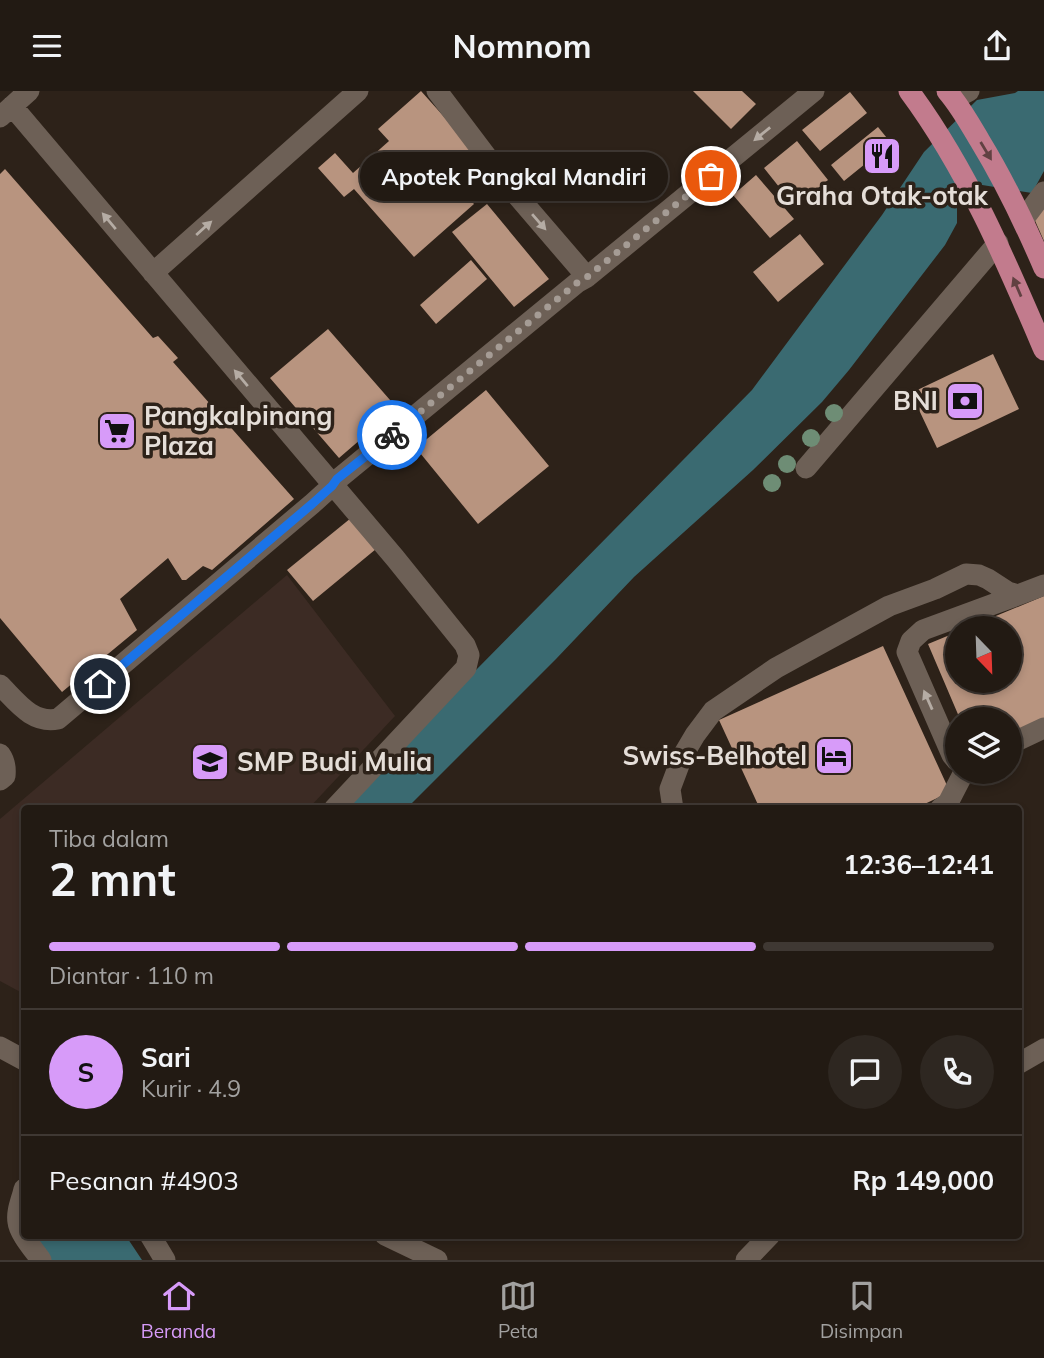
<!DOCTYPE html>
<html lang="id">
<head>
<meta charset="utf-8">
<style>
  body { margin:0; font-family:Mulish,sans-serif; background:#2e2721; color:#f1f3f6; height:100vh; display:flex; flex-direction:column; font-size:26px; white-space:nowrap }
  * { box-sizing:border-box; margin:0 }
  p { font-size:23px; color:#a2a1a0 }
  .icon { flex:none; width:38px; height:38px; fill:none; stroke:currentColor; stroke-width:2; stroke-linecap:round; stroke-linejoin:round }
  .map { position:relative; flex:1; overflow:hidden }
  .drawer { position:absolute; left:21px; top:714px; width:1001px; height:434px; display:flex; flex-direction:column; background:#221a13; border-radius:7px; box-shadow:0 4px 10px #0003,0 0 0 2px #3f3833 }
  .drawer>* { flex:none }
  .needle { width:46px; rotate:157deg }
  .fabs { position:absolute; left:945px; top:525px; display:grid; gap:14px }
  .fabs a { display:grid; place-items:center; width:77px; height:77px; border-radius:50%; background:#221a13; box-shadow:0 4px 10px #0003,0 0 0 2px #3f3833; font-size:35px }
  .pin { position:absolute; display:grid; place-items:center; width:60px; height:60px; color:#fff; margin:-30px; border:4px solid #fff; border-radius:50%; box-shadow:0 2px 7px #0007 }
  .courier { position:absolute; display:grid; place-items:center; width:70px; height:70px; margin:-35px; border:5px solid #1a73e8; border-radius:50%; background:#fff; color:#222; box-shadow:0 2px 9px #0007 }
  .bubble { position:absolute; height:49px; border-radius:24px; background:#221a13; box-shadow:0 4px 10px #0003,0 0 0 2px #3f3833; font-size:23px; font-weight:700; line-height:49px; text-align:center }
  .summary em { font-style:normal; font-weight:700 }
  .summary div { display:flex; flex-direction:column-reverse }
  .summary { display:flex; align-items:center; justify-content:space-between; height:119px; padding:0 28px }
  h1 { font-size:46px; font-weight:700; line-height:52px }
  .bar { display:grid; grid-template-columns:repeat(4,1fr); gap:10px 7px; align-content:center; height:84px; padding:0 28px }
  .bar i { height:9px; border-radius:5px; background:#3f3833 }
  .bar .current { background:#d79bf9 }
  .bar p { grid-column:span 4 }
  .line { display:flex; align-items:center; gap:18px; padding:0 28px; border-top:2px solid #3f3833 }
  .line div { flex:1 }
  .round { display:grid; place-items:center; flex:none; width:74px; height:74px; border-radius:37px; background:#2e2721 }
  header { display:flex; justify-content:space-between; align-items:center; height:91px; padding:0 28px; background:#221a13; font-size:32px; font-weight:700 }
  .tabs { display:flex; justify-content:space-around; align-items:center; height:98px; border-top:2px solid #3f3833; background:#221a13; font-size:19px; color:#a2a1a0 }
  .tabs a { display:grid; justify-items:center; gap:4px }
  .tabs .current { color:#d79bf9 }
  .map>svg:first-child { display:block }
  .education { fill:#3c2b24 }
  .water { fill:#3a6a71 }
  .building { fill:#b8947f }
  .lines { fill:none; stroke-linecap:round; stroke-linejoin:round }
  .minor { stroke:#6d6056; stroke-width:21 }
  .highway { stroke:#c27b8d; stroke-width:21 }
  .tree { fill:#6e8d75 }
  .oneway { fill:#b5aca4 }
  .oneway2 { fill:#614142 }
  .done { stroke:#a59c95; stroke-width:7; stroke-dasharray:0 12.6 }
  .route { stroke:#1a73e8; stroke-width:9 }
  .labels { text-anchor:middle; stroke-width:7; stroke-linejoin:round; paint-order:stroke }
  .poi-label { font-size:26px; font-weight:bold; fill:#e5ded8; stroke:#2d2219; text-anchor:end }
</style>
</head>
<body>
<header><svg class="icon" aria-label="menu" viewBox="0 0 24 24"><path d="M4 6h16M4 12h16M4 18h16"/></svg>Nomnom<svg class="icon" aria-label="share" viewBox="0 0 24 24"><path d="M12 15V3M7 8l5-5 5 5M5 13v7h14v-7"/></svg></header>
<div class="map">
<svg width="1044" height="1169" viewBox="0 0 1044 1169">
  <rect width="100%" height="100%" fill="#2d2219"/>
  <path class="education" d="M287,484l108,141 -86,92 -285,1v185l-24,-13v-162z"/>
  <path class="water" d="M1018,0h26v80l-12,22 -56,-9 -19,18v21l-12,22 -96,125 -27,32 -69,68 -119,107 -78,82 -149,149 -64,1 133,-139 276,-280 130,-175 42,-63 53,-52 38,-7z
    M36,1145h90l16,24h-96z"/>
  <path class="building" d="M421,0l58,65 -27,23 22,25 -60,53 -60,-68 -10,8 -26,-29 17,-15 18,20 36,-32 -11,-12z
    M693,0h49l14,13 -25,25z
    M850,1l17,21 -47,38 -18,-21z
    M878,36l13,16 -47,38 -13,-16z
    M797,50l31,39 -33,27 -31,-39z
    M5,78l148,169 5,-2 20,22 -5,4 121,137 -82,71 -9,-4 -17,14h-4l-14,-22 -48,41 17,31 -75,62 -62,-74v-444z
    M756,84l38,44 -24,19 -37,-43z
    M487,113l62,75 -35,28 -62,-75z
    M1044,113v37l-11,-25z
    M800,143l24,30 -46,38 -25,-30z
    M471,169l16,19 -51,45 -16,-19z
    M328,238l69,79 -58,50 -69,-80z
    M993,263l26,55 -82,39 -26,-55z
    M486,299l63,76 -71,58 -62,-76z
    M351,427l25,31 -63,52 -26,-31z
    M1044,505v123l-34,16v-16h-50l-32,-75 29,-12v49h53v-53h-43z
    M883,555l67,146 -36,17h-154l-41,-89z"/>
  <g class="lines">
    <path class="minor" d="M437,0l71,94 79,92
      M954,8l15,-8
      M12,15l383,452 70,87 4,10 -3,13 -132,141
      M0,26l29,-26
      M1023,129l21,-28
      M153,182l205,-182
      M806,377l192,-225
      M0,594c17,17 32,39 58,34l254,-215 20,-18 5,-6 241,-198 9,-5 227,-186
      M1010,653l34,-16
      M0,663c5,7 6,13 5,22l-5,4
      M957,670l-5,-6 -45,-103 4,-11 12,-11 95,-35
      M673,718l-3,-20 12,-32 13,-22 18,-24 63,-43 113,-62 46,-17 31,-15 13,1 9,4 20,13 10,3 26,-10
      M940,718l8,-6 16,-31
      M0,956l24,13
      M1018,973l26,-15
      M24,1098c-2,10 -8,22 -6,33 1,11 16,28 23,38
      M150,1144l15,25
      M385,1144l52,25
      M746,1169l24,-25"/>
    <path class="highway" d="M909,0c58,78 97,170 135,259
      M947,0c13,15 23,33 33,50 25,41 45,83 64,127"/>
  </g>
  <g class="tree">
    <circle cx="834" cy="322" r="9"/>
    <circle cx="811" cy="347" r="9"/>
    <circle cx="787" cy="373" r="9"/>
    <circle cx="772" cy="392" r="9"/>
  </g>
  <defs><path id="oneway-solid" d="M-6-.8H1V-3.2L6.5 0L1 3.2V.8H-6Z" transform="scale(1.75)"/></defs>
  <g class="oneway">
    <use href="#oneway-solid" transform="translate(762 43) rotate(141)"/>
    <use href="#oneway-solid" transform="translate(109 130) rotate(-130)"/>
    <use href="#oneway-solid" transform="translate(539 131) rotate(49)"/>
    <use href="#oneway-solid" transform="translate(204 137) rotate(-42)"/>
    <use href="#oneway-solid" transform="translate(241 287) rotate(-130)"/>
    <use href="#oneway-solid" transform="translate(928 609) rotate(-114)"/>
  </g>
  <g class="oneway2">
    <use href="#oneway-solid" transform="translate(986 60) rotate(59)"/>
    <use href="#oneway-solid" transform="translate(1017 196) rotate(-113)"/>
  </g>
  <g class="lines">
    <path class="done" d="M392,344l186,-153 9,-5 124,-101"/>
    <path class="route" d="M100,593l212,-180 20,-18 5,-7 55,-44"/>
  </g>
  <defs>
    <symbol id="restaurant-square" viewBox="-11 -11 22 22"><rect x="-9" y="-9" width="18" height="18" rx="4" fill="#d79bf9" stroke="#2d2219"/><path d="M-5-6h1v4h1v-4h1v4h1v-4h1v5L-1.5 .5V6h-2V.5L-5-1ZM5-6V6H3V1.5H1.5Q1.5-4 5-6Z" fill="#111"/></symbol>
    <symbol id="bank-square" viewBox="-11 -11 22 22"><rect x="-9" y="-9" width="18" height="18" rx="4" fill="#d79bf9" stroke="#2d2219"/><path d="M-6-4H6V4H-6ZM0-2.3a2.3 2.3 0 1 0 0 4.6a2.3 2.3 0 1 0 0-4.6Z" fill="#111"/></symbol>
    <symbol id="supermarket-square" viewBox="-11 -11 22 22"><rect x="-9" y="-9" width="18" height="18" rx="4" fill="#d79bf9" stroke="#2d2219"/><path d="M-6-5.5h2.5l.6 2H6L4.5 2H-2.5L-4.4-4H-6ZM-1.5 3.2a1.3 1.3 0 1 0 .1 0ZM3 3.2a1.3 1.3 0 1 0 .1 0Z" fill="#111"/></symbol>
    <symbol id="hotel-square" viewBox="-11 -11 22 22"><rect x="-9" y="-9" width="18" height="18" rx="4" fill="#d79bf9" stroke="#2d2219"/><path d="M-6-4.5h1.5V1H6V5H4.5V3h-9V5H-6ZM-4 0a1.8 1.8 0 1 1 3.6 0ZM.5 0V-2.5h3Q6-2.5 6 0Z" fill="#111"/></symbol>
    <symbol id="school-square" viewBox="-11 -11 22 22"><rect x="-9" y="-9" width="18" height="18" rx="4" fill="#d79bf9" stroke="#2d2219"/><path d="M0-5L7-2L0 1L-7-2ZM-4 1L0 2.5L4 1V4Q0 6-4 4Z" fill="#111"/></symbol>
  </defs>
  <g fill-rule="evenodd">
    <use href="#restaurant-square" x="860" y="43" width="44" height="44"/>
    <use href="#bank-square" x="943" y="288" width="44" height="44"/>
    <use href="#supermarket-square" x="95" y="318" width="44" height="44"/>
    <use href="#hotel-square" x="812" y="643" width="44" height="44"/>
    <use href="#school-square" x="188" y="649" width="44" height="44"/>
  </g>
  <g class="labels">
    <g class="poi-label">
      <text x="882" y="114" text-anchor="middle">Graha Otak-otak</text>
      <text x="938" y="319">BNI</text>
      <text x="144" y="334" text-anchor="start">Pangkalpinang<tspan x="144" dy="30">Plaza</tspan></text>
      <text x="807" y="674">Swiss-Belhotel</text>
      <text x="237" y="680" text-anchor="start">SMP Budi Mulia</text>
    </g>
  </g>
</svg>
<div class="fabs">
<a><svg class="needle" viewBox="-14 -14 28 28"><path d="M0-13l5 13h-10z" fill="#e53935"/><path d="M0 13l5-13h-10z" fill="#a2a1a0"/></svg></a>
<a><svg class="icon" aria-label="layers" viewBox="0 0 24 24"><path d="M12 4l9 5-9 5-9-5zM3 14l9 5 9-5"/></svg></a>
</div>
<div class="pin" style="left:711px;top:85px;background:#ea580c"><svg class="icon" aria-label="bag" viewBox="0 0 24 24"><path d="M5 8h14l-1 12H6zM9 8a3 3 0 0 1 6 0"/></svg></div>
<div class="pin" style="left:100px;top:593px;background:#1f2937"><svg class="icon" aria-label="home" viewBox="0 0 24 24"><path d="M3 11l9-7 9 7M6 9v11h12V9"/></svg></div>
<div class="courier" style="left:392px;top:344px"><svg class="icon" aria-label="bike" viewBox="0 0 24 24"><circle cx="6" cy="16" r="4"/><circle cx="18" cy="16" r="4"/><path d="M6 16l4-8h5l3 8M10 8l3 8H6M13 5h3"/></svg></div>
<div class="bubble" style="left:360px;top:61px;width:308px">Apotek Pangkal Mandiri</div>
<section class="drawer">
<div class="summary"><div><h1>2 mnt</h1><p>Tiba dalam</p></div><em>12:36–12:41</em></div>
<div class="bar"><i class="current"></i><i class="current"></i><i class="current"></i><i></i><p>Diantar · 110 m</p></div>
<div class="line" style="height:126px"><b class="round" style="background:#d79bf9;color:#111">S</b><div><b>Sari</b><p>Kurir · 4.9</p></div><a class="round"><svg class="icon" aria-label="chat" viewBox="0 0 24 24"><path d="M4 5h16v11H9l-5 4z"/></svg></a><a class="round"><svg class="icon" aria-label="phone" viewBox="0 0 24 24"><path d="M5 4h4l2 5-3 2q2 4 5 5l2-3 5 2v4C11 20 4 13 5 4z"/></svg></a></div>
<div class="line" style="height:91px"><div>Pesanan #4903</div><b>Rp 149,000</b></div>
</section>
</div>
<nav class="tabs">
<a class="current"><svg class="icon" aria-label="home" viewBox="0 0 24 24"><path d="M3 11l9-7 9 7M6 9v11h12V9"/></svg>Beranda</a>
<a><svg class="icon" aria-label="map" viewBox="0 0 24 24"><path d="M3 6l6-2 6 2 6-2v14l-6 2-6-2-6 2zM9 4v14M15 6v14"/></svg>Peta</a>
<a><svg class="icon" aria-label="saved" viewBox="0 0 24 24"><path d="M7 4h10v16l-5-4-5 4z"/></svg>Disimpan</a>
</nav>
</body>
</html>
